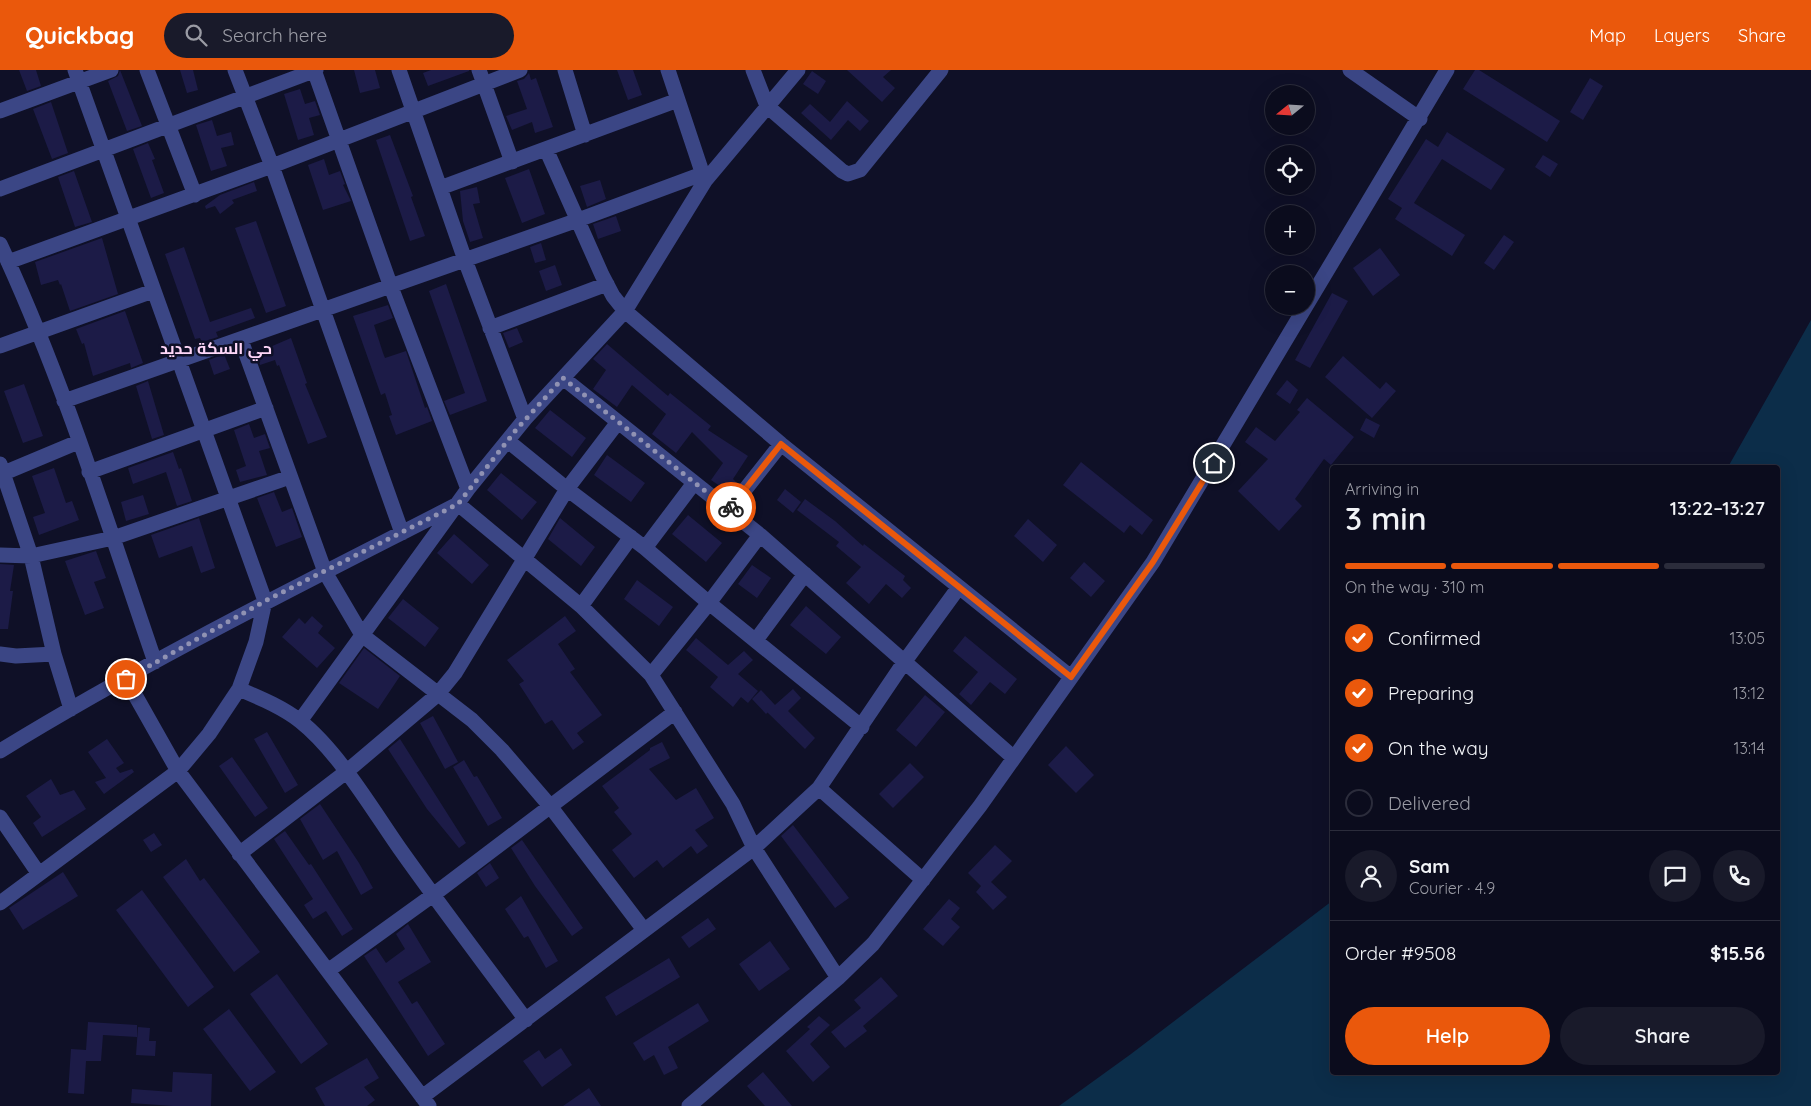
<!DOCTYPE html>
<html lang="en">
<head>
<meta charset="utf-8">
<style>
  body { margin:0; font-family:Quicksand,Cairo,sans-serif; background:#191a2a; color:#f1f3f6; height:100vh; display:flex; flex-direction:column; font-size:19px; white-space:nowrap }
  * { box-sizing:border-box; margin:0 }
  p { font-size:16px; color:#9a9ba4 }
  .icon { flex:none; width:28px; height:28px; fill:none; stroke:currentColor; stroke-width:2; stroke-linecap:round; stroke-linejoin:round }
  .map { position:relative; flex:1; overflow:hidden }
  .sheet { position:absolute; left:1330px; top:395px; width:450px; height:610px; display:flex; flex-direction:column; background:#0b0c1d; border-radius:5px; box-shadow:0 5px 20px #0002,0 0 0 1px #2b2c3b }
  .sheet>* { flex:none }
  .needle { width:32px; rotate:252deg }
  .tools { position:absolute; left:1265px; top:15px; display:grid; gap:10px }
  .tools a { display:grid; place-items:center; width:50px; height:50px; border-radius:50%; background:#0b0c1d; box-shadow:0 5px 20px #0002,0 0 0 1px #2b2c3b; font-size:25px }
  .pin { position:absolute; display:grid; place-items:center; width:42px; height:42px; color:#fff; margin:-21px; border:2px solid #fff; border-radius:50%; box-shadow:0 1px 5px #0007 }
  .courier { position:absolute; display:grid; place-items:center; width:50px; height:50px; margin:-25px; border:4px solid #ea580c; border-radius:50%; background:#fff; color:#222; box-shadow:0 1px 6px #0007 }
  .head em { font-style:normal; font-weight:600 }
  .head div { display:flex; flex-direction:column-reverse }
  .head { display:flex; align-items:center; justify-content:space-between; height:85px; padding:0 15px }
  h1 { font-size:32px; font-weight:600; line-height:38px }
  .bar { display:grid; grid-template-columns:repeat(4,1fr); gap:8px 5px; align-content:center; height:60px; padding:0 15px }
  .bar i { height:6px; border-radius:4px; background:#2b2c3b }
  .bar .on { background:#ea580c }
  .bar p { grid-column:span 4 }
  .line { display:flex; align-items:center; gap:12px; padding:0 15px; border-top:1px solid #2b2c3b }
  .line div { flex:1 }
  .round { display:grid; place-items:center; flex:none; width:52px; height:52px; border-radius:26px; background:#191a2a }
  ol { padding:0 15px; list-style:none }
  li { display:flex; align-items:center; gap:15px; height:55px }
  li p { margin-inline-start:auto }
  li .icon { padding:5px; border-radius:50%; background:#ea580c; color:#fff; stroke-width:4 }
  li:last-child { color:#9a9ba4 }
  li i { width:28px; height:28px; border:2px solid #2b2c3b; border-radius:50% }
  .primary-button { display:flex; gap:10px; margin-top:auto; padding:10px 15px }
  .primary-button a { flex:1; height:58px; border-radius:30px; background:#ea580c; color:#fff; font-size:20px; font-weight:600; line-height:58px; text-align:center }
  .primary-button a+a { background:#191a2a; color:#f1f3f6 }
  header { display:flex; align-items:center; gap:30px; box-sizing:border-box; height:70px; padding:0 25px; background:#ea580c; color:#fff }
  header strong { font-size:24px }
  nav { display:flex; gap:28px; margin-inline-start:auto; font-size:18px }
  .search { width:350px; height:45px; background:#191a2a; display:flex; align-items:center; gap:12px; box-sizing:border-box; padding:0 18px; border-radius:28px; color:#9a9ba4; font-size:19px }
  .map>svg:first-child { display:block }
  .water { fill:#0c2d49 }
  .building { fill:#1c1b47 }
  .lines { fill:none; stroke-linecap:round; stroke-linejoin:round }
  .minor { stroke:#3b4685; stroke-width:15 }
  .done { stroke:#9092b3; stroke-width:5; stroke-dasharray:0 9 }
  .route { stroke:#ea580c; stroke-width:6 }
  .labels { text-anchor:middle; stroke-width:5; stroke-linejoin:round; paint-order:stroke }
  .neighbourhood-label { font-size:16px; font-weight:bold; fill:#ffd7f8; stroke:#0f1027 }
</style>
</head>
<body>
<header>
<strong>Quickbag</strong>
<div class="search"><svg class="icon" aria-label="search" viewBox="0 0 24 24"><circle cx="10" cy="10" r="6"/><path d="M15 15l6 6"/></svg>Search here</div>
<nav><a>Map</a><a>Layers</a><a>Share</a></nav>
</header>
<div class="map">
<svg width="1811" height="1036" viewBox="0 0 1811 1036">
  <rect width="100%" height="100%" fill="#0f1027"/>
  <path class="water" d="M1811,250v786h-752l72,-52 201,-153v171h446v-604l-50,-1z"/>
  <path class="building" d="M19,0h17l5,16 -14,5z
    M120,0l22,56 -15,5 -19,-50 10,-5z
    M180,0h13l5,20 -11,3z
    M354,0h21l5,18 -20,5z
    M431,0h38v1l-41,15 -5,-13z
    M617,0h16l9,25 -14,5z
    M847,0h44l-8,7 12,11 -13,14z
    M1475,0h4l81,51 -13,21 -84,-53z
    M812,1l14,10 -8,13 -15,-10z
    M529,3l2,7 5,-2 17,49 -18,6 -3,-11 -20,8 -6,-14 21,-7 -10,-28 7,-2z
    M1590,8l13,8 -20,34 -13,-8z
    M300,19l5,15 10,-3 5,14 -11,3 5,17 -16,5 -14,-46z
    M847,31l22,20 -9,10 -12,-11 -17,20 -30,-27 9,-9 20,18z
    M51,32l17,51 -16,6 -19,-50z
    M212,50l5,16 14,-4 3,13 -13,3 6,18 -16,5 -15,-46z
    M1447,62l58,37 -14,21 -49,-31 -28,44 51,32 -13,21 -57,-37 7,-11 -14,-9 38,-60 12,8z
    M390,65l23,61 -2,1 14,39 -15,5 -34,-101z
    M148,73l7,16 -3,1 12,33 -13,5 -18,-49z
    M1543,85l15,9 -8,13 -15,-10z
    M324,89l5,16 11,-4 5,13 -2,1 8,16 -28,9 -15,-45z
    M529,99l16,45 -23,9 -17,-45z
    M74,101l18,51 -17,5 -17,-50z
    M600,110l6,19 -19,8 -7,-21z
    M254,112l3,9 -25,9 2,3 -14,11 -5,-8 -9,3 -1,-3 15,-11z
    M477,117l3,16 -7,1 10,34 -13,4 -7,-21 -3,-30z
    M616,146l5,15 -23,8 -5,-15z
    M256,151l30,85 -20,7 -31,-85z
    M1504,165l10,7 -20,28 -10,-7z
    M102,168l16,56 -48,17 -9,-27 -1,1 -2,-5 -17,5 -6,-23z
    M541,173l5,17 -11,3 -5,-16z
    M184,177l26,75 41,-14 4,10 -39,14 2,5 -16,5 -2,-4 -5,1 -30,-85z
    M1380,178l20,27 -27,21 -20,-28z
    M555,195l7,20 -16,6 -7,-20z
    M446,214l41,117 -37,14 -6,-14 21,-8 -36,-102z
    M1332,223l16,8 -38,67 -15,-8z
    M388,235l5,13 -19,7 9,28 2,5 21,-7 19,57 2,-1 5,14 -36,14 -7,-19 3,-1 -7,-22 -4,2 -28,-79z
    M125,241l18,52 -12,5 -1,-5 -37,13 -9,-33 -2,1 -6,-15z
    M517,258l6,14 -14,6 -6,-15z
    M291,268l16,45 -2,1 22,53 -19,7 -29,-79 -2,1 -2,-6 -15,5 -4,-12z
    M607,274l61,52 2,-3 41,33 -3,4 40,26 -15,23 5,5 -8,9 -19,-13 12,-17 -31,-31 -16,21 -24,-19 14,-20 -34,-29 -15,22 -24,-18 13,-19 -13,-11z
    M224,284l6,15 -16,6 -5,-15z
    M1343,286l37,33 6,-7 10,9 -24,27 -47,-41z
    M1287,310l11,10 -8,14 -14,-10z
    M148,311l16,54 -12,4 -16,-53z
    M24,314l19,52 -20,7 -19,-52z
    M1307,328l47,39 -23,28 -7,-6 -29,40 7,7 -23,25 -41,-40 30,-32 -23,-17 11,-15 19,14 25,-29 -3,-2z
    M550,340l36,28 -14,19 -37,-29z
    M1366,348l14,7 -6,13 -14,-8z
    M249,354l5,14 11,-4 5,14 -11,3 8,24 -27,7 -4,-12 10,-4 -12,-36z
    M173,382l6,17 2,-1 11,33 -15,5 -11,-34 -33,12 -5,-16z
    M607,385l38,28 -14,19 -37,-27z
    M1081,392l72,58 -11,15 -12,-10 -6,8 -61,-48z
    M54,398l12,35 6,-2 7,19 -40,15 -6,-18 12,-4 -13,-37z
    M501,403l36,29 -15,18 -35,-30z
    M785,419l16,13 -8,11 -16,-13z
    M274,422l8,20 10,-4 10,29 -26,10 -19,-49z
    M143,425l6,19 -23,7 -5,-19z
    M805,429l30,22 28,25 1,-2 41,32 -2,4 8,8 -9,10 -16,-14 -17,20 -23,-21 15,-16 -25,-21 3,-4 -42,-32z
    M688,445l34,28 -16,19 -34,-28z
    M199,448l16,50 -14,5 -9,-27 -33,12 -8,-23z
    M560,448l35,29 -14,19 -33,-27z
    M1028,449l29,26 -14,17 -29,-26z
    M454,464l35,31 -17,19 -35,-31z
    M96,481l10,27 -12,4 10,26 -19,7 -20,-54z
    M1084,492l21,19 -14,16 -21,-19z
    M0,494l14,1 -4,26h3l-5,38h-8z
    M752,495l19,13 -14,20 -19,-14z
    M637,510l36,27 -14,19 -35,-27z
    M403,529l36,29 -14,19 -37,-29z
    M806,536l35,31 -15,17 -36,-29z
    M312,546l11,10 -5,7 17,15 -18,20 -35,-31 17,-19 6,6z
    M565,546l11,15 -18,13 17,25 -5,3 32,43 -25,18 7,9 -11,8 -21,-30 -7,4 -26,-40 5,-3 -17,-21z
    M965,566l52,43 -12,15 -15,-12 -19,23 -12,-11 19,-22 -25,-21z
    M696,568l32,27 16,-14 9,9 -15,14 20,17 -10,12 -7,-6 -8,10 -23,-20 8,-10 -32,-27z
    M364,578l36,28 -22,33 -39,-26z
    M793,619l8,9 -13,13 27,27 -10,11 -38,-37z
    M761,620l14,15 -9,9 -14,-15z
    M925,625l20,17 -29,35 -20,-17z
    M433,646l25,46 -13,7 -25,-46z
    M267,662l31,53 -13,8 -31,-54z
    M107,669l17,24 -8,5 4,5 12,-4 2,3 -30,22 -9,-12 11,-4 -18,-26z
    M400,669l66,104 -7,5 -32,-39 -39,-60z
    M662,672l8,16 -21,11 27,31 20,-12 18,30 -19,12 13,16 -11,8 -6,-8 -28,22 -6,-8 -23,18 -22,-28 20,-16 -18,-22 5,-4 -17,-22 48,-36v-2z
    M1066,676l28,29 -18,18 -28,-28z
    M232,687l36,51 -13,9 -36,-51z
    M464,690l10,17 3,-1 25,42 -14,8 -35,-59z
    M910,693l14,14 -31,31 -14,-14z
    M51,709l9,16 14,-5 12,19 -44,28 -9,-14 8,-6 -15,-21z
    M320,734l39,59 14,25 -12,7 -24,-44 -14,9 -23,-41z
    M793,755l56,73 -14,10 -54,-72z
    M285,761l24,34 2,-1 42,65 -11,7 -16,-25 -13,8 -9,-14 9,-6 -39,-60z
    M154,763l8,12 -11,7 -8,-12z
    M522,770l61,88 -11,8 -37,-50 -24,-38z
    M995,775l17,16 -21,21 16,15 -14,13 -17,-18 5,-6 -13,-13z
    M186,789l14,22 4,-3 56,74 -26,20 -71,-95z
    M490,793l9,15 -13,9 -9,-14z
    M63,802l15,24 -55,34 -14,-22z
    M142,820l72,97 -26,20 -72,-97z
    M521,826l37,65 -12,7 -18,-32 -4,2 -19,-29z
    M949,829l11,9 -9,11 9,8 -17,19 -20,-17z
    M708,848l8,11 -27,19 -8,-11z
    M408,854l23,38 -33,20 14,22 5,-3 28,43 -17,12 -64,-100 12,-8 10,15 19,-14 -9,-15z
    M770,871l20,28 -31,22 -20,-27z
    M669,888l11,19 -64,39 -11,-19z
    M277,904l51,70 -27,20 -51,-70z
    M881,907l17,19 -35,30 4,5 -22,17 -14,-16 30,-24 -7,-8z
    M698,933l11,18 -41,26 10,21 -14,7 -10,-20 -10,6 -11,-18z
    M229,939l47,63 -26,19 -47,-62z
    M819,946l11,9 -20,19 20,23 -17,15 -27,-31 24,-22 -3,-2z
    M88,952l49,3v12l-34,-2 -2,26h-15l-2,33 -16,-1 3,-44 15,1z
    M138,957l12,1 -1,13h7l-1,15 -19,-1z
    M561,978l11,17 -30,22 -19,-26 16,-11 6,9z
    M367,988l12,20 -15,9 11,13 -8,6h-42l-10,-18z
    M173,1002l39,2 -1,32h-38l-42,-3 1,-14 40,3z
    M763,1002l29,34h-27l-18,-20z
    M589,1018l12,18h-38z"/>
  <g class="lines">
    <path class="minor" d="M147,0l48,125
      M235,0l37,96 130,367
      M314,0l77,217 77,202
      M399,0l66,190 60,159
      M479,0l33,92
      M565,0l20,65
      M668,0l37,111
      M753,0l14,36 75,65 6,3 12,-4 81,-100
      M1350,0l70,49
      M0,41l111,-41
      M546,79l56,126 11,21 12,15 156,133 290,233
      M440,118l238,-88
      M0,119l316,-119
      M0,174c63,135 107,278 155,418
      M8,192l264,-96 248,-96
      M490,258l117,-44
      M241,270l84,232 37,63 110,85 30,30 48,56 94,124
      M0,276l153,-55
      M563,308l197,157 254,223
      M64,331l514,-181 124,-46
      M508,371l59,48 78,59 49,-65
      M0,394l31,92 23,98 17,55
      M89,402l177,-64
      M4,403l74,-31
      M729,440l52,-66
      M645,478l64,55 153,124
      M0,485l31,1 82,-18 177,-61
      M581,536l50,-69
      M756,570l49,-66
      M0,584l16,2 38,-2
      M651,605l58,-72 51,-68
      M126,609l52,92 251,335
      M239,619c21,9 43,18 61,32 38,30 72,88 100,128 41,58 84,114 126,171
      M300,651l168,-232 57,-70 100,-108 80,-130 93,-111
      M0,681c148,-91 304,-168 458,-247l123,102 70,69 82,129 21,44 65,-60 86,-127 54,-74
      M819,718l104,92
      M0,747l39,57
      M239,784l107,-82 91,-77 18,-22 112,-184 51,-67
      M0,833l178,-132 31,-37 30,-45 17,-47 9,-41 -190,-531
      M329,900l104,-75 242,-183
      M422,1027l332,-249 84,130
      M689,1036l149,-128 35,-34 107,-138 173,-244 294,-492"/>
  </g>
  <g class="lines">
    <path class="done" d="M126,609l139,-78 193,-97 58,-74 47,-52 166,132 2,-3"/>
    <path class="route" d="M731,437l50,-63 290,233 82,-115 61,-99"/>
  </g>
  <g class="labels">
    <g class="neighbourhood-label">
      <text x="216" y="284">حي السكة حديد</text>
    </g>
  </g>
</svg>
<div class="tools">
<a><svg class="needle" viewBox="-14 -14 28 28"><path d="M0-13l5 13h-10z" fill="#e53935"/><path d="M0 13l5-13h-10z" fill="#9a9ba4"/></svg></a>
<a><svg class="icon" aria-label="locate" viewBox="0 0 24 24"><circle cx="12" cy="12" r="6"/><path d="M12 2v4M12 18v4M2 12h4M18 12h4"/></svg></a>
<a>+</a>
<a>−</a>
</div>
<div class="pin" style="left:126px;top:609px;background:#ea580c"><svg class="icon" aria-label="bag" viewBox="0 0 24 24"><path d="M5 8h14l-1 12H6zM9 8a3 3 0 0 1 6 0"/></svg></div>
<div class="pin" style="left:1214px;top:393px;background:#1f2937"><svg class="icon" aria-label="home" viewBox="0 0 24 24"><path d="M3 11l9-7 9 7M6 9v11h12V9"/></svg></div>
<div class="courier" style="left:731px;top:437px"><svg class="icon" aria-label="bike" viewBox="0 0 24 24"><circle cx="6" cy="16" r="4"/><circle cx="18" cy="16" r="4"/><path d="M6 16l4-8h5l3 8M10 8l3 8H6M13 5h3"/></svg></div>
<section class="sheet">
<div class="head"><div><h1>3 min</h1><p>Arriving in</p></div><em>13:22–13:27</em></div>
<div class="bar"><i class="on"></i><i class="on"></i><i class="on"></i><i></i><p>On the way · 310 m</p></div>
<ol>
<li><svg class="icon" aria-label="check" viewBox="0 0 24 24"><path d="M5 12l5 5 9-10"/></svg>Confirmed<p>13:05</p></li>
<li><svg class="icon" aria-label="check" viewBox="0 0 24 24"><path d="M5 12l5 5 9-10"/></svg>Preparing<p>13:12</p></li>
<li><svg class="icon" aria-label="check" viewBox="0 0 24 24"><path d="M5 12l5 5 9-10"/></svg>On the way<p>13:14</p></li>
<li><i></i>Delivered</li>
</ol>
<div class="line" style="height:90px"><a class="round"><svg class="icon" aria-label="person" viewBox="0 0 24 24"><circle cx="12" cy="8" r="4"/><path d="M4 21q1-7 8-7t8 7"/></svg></a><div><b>Sam</b><p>Courier · 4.9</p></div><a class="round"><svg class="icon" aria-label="chat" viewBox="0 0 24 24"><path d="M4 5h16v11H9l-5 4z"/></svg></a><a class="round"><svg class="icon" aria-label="phone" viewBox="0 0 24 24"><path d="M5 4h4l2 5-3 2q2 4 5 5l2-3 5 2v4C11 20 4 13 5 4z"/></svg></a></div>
<div class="line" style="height:65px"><div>Order #9508</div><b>$15.56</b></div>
<div class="primary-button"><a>Help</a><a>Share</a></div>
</section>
</div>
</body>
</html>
